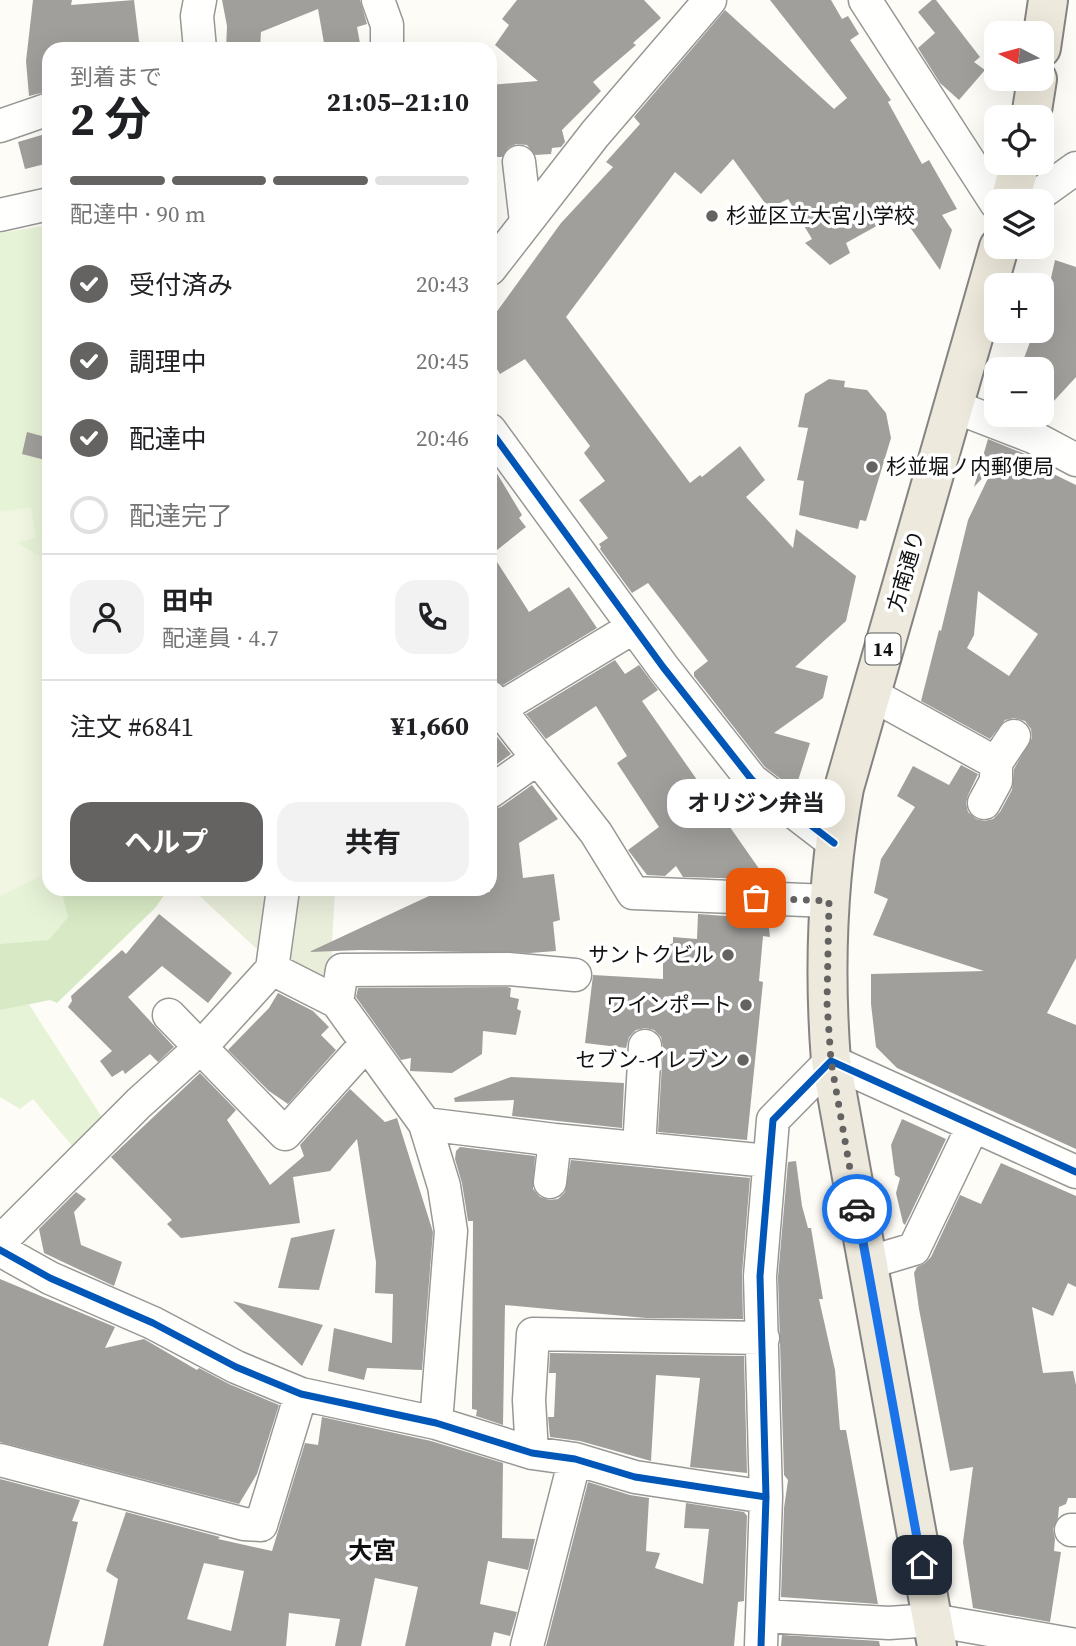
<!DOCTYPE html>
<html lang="ja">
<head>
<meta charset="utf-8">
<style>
  body { margin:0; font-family:"Source Serif 4","Noto Sans JP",serif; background:#f2f2f2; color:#202124; height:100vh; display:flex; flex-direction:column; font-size:26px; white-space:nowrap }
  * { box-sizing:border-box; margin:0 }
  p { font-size:23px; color:#757577 }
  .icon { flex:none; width:38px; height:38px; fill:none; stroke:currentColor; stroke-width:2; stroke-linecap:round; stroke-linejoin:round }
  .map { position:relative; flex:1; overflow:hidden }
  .details { position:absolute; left:42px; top:42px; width:455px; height:854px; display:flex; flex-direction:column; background:#fff; border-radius:21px; box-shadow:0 7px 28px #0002 }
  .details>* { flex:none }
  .needle { width:46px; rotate:276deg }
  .buttons { position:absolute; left:984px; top:21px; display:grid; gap:14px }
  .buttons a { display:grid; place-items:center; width:70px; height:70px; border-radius:14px; background:#fff; box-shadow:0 7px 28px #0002; font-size:35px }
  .pin { position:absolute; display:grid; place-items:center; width:60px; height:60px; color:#fff; margin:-30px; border-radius:14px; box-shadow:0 4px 10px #0006 }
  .courier { position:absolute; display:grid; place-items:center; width:70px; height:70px; margin:-35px; border:5px solid #1a73e8; border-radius:50%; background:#fff; color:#222; box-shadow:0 2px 9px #0007 }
  .bubble { position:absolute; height:49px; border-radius:21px; background:#fff; box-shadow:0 7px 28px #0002; font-size:23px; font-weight:700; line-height:49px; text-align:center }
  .headline em { font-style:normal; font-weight:700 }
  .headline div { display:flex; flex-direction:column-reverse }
  .headline { display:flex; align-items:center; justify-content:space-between; height:119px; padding:0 28px }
  h1 { font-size:46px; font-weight:700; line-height:52px }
  .bar { display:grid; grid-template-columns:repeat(4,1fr); gap:10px 7px; align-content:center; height:84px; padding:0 28px }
  .bar i { height:9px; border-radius:5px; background:#e0e0e0 }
  .bar .selected { background:#646362 }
  .bar p { grid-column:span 4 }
  .line { display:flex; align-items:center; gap:18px; padding:0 28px; border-top:2px solid #e0e0e0 }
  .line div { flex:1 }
  .round { display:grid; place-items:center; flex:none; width:74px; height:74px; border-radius:21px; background:#f2f2f2 }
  ol { padding:0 28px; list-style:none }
  li { display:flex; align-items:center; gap:21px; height:77px }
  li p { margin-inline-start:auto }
  li .icon { padding:7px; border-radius:50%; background:#646362; color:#fff; stroke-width:4 }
  li:last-child { color:#757577 }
  li i { width:38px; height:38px; border:4px solid #e0e0e0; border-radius:50% }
  .action { display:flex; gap:14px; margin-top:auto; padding:14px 28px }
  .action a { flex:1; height:80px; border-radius:21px; background:#646362; color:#fff; font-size:28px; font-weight:700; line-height:80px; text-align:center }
  .action a+a { background:#f2f2f2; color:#202124 }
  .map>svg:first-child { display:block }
  .green { fill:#e7f3d7 }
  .forest { fill:#d8eac5 }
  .cemetery { fill:#e9eedb }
  .pitch { fill:#f0f6e1 }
  .building { fill:#a19f9c; fill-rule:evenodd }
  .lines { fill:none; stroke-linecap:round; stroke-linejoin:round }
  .minor-casing { stroke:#979795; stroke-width:35 }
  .major-casing { stroke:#858482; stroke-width:42 }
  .minor { stroke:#fffffe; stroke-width:32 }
  .major { stroke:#ede9dc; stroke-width:38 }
  .cycleway-casing { stroke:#fff; stroke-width:11 }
  .cycleway { stroke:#0057b8; stroke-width:7 }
  .done { stroke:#646362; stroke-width:7; stroke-dasharray:0 12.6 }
  .route { stroke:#1a73e8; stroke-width:9 }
  .poi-dot { fill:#646362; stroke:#fff; stroke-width:2.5 }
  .labels { text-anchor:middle; stroke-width:7; stroke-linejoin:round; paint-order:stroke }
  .shield { fill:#fff; stroke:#585858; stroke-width:2 }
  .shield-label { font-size:19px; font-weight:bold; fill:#111 }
  .poi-label { font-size:21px; fill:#111; stroke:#fff; text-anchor:end }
  .street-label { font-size:21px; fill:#111; stroke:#fff }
  .quarter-label { font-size:24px; font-weight:bold; fill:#111; stroke:#fff }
</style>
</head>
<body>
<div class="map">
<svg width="1076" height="1646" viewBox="0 0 1076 1646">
  <rect width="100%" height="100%" fill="#fdfcf7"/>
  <path class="green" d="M49,225v664h95l-127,97 88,136 -31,26 -41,-49 -13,10 -20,-12v-864z"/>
  <path class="forest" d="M61,889h107l-12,18 -99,96 -7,-3 -50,10v-66l49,-4 19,-23z"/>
  <path class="cemetery" d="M192,889h77l-10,62z
    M295,889h40l-4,76 -14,17 -34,-24z"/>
  <path class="pitch" d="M31,507l5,31 -19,4 32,21v305l-14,11 -35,17v-384z"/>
  <path class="building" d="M33,0h39l-1,5 63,-5 6,49h-91v42l-20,5 -3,-35z
    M222,0h138l7,24 -10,3 4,22h-36l-7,-40 -57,23 -1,17h-34l1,-23z
    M517,0h127l17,18 -28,25 3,2 -43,37 8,9 -39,39 3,12 -4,5 -9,1 -1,6 -16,1 -8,-10 -11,-1 -8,4 -6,9h-12v-72l48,-4 -43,-36 14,-20 -7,-6z
    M770,0h61l11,19 6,-3 11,18 -9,6 41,60 -3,2 34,62 7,-4 28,49 -15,6 10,15 -12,40 -40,-57 -54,30 4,10 -20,12 -25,-22 7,-4 -24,-40 -14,7 -9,-3 -32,-44 -32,35 -26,-22 -109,145 124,166 10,-8 2,2 38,-31 25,34 -19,17 47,51 3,-19 60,47 -10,45 -51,46 33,9 -5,22 -49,35 36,10 -15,47 -30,-23 -71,-91v-4l14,-11 -60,-78 -16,10 -32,-44 1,-2 -2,-3 9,-6 -29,-38 26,-19 -21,-28 6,-7 -65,-87 -25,15 -10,-16v-37l71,-98 52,-56 -7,-5 34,-38 -6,-7 91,-107 109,99 13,-11z
    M932,0h4l44,57 -6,5 11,8 -26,30 -19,-17 -22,-35 17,-15 -17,-21z
    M45,134l4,13v16l-24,6 -7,-27z
    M1055,260l21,7v110l-35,38v-48l-18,-6 11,-30h7v-39h7z
    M829,379l16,2 -1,6 23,3 19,23 5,25 -25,83 -6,-1 -2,9 -59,-14 5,-34 -7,-1 11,-52 -10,-1 7,-33z
    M27,432l22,6v23l-27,-7z
    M988,439l37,15 12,6 -2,5 41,20v473l-29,55 29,12v124l-179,-81 -21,-21 -5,-43v-30l113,-3 -111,-36 15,-36 -14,-6 7,-34 34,-52 -18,-11 16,-30 36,19 12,-20 17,9 -10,21 -2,8 2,9 8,7 8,2 9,-2 7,-7 12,-22 2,-21 18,-31 -1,-9 -6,-8 -11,-3 -9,2 -15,19 -69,-38 18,-71 2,1 27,-111 23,-48 -2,-1 -15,16zM978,591l60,43 -29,42 -42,-28 7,-13z
    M490,462l32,53 -3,3 7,9 -34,27 37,58 40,-25 28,41 -94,57 -10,-6 -3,-4z
    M615,660l10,14 14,-9 19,25 -16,11 120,172 -10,6 -69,-2 -7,-11 -11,10 -18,-1 -19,-25 31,-23 -42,-64 10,-7 -31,-50 -50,33 -20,-25z
    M490,728l21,26 -21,15z
    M532,785l26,34 -39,24 4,35 31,-4 6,46 -7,2 3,29 -26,2 -170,-3 -51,2 120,-56 61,-4v-82l11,-3z
    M159,914l73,59 -24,30 -46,-37 -34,31 46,50 -16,15 -8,-8 -25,20 -2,-4 -11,7 -12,-16 12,-10 -44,-44 4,-6 -1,-5 51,-46 4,4z
    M698,914l70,5 2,18 -7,-1 -4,45 4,1 -16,158 -89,-8 5,-85 -2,-10 -7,-7 -9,-2 -9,2 -7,7 -3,11 -41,-5 8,-68 70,4v-21l6,1v-14l4,-2v-6l24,2z
    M507,987l4,1 -1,9 9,2 -2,10 4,2 -5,24 -33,-4 -1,23 -30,19 -42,-2 1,-13 -10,2 -45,-63 2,-9z
    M278,993l35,18 16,16 -8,8 15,15 -48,54 -19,-13 -41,-41 41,-42z
    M200,1073l36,37 -9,10 43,65 34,-29 -4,-11 50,-56 35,33 12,-4 36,114 -11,138 -55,-2 -3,12 -36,-9 6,-43 58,15 1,-49 -18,-1 1,-31 -19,-123 -27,32 -37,6 7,46 -119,15 -14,-14 5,-4 -61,-63z
    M511,1077l113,6 -2,45 -110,-12 2,-16 -59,2 -1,-4z
    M902,1119l44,20 -41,86 -2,-2 -7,-30 4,-15 -5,-3 -4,-30z
    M460,1147l75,9 -2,33 7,8 9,3 9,-1 7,-7 6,-32 179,18 -8,96 1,45 -97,-1 -141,-13 -2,120 -27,-9 1,-6 -5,-1 1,-188h-5l-6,-38 -7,-24 1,-8z
    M796,1161l6,45 6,22h3l12,71h-4l16,71 5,60h6l32,174 -97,-7 3,-89 4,-28 -4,-5 -6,-198 10,-115z
    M1001,1163l75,33v91l-8,-4 -15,33 -21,-9 11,66 30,-2 3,14v113h-8l-2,6 -7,3 -1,11 -5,11 2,10 -1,12 7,1 -11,70 -77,-14 -10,-66 10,-75 -23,4 -31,-162 -5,-36 3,-6 8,-4 6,-6 29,-62 21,9z
    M76,1192l10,7 -12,13 7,33 41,17 -8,24 -70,-33 -5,-24z
    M335,1229l-16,61 -41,-2 13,-50z
    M0,1279l115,48 -10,21 39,-9 53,31 2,-2 30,16 50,21 -22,69 -18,30 -239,-62z
    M233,1301l90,24 -21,41 -27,-25z
    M550,1353l194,3 3,117 -57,-6 10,-89 -44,-3 -5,86 -71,-20 -30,-4 -2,-20h6l2,-44h-7z
    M322,1417l109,24 72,22 -1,75 33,1 -7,31 -40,-9 -8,43 37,8 -7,24 -16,-4 -3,14h-86l13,-59 -43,-9 -14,68h-26l5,-27 -51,-6 -3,33h-183l15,-67 -12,-8 20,-59 94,25 -2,2 54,12 33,-108 13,2zM204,1563l40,8 -13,60 -44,-12z
    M0,1479l80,21 -8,21 6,1 -30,124h-48z
    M588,1482l42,13 19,3 -3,53 14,2 -5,15 48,16 6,-55 -25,-1 2,-25 58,9 3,4 -3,85 -6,1 -4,44h-188z
    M782,1635l97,6 1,5h-99z"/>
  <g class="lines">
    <defs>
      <path id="minor" d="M200,0l-3,16 3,33
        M378,0l9,25v24
        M865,0l131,203
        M0,126l49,-17
        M519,162l7,60
        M1030,201l46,-33
        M0,215l49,-11
        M490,269l105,-135 115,-134
        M953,406l80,31 43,23
        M490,430l173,237 89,113 82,63
        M871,694l125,69
        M490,697l106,136 37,60 196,8
        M500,708l134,-81
        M490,792l48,-34
        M984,803l12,-22v-18l18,-27
        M272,969l65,33 88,122 19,62 7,45 -15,192
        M337,1002l5,-32 166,-1 67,6
        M169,1015l116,119 81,-90
        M425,1124l130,16 213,21
        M639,1148l6,-102
        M550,1182l5,-42
        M0,1242l139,-139 61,-55 72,-79 11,-80
        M0,1250l50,28 103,45 83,44 65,27 135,29 96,30 43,6 60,18 131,20
        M867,1263l47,-14 59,-123
        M532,1453l-3,-53 4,-66 230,4
        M0,1460l244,64 17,1 40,-131
        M1071,1530h5
        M763,1616l126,7 43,-3 144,25
        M527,1646l48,-187
        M761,1646l5,-149 -6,-221 13,-156 58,-59 245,111"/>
      <path id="major" d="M1041,48l7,-48
        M1031,117l6,-38
        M1010,201l10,-38
        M937,1646l-106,-585c-7,-91 -4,-183 13,-273l155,-541"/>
    </defs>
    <use href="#minor" class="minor-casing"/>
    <use href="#major" class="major-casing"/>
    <use href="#minor" class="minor"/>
    <use href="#major" class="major"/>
    <defs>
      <path id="cycleway" d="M490,430l173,237 89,113 82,63
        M0,1250l50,28 103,45 83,44 65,27 135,29 96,30 43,6 60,18 131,20
        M761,1646l5,-149 -6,-221 13,-156 58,-59 245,111"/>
    </defs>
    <use href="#cycleway" class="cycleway-casing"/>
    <use href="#cycleway" class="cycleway"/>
  </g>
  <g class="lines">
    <path class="done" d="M756,898l73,3 -2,102 4,58 26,148"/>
    <path class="route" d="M857,1209l65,356"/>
  </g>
  <g class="poi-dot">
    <circle cx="712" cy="216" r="7"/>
    <circle cx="872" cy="467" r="7"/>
    <circle cx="728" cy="955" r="7"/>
    <circle cx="746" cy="1005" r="7"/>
    <circle cx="743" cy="1060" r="7"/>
  </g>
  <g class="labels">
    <rect class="shield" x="865.5" y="633.5" width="35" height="31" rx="5"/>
    <g class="shield-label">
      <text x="883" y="656">14</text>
    </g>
    <g class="poi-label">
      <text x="726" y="223" text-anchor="start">杉並区立大宮小学校</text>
      <text x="886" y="474" text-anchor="start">杉並堀ノ内郵便局</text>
      <text x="714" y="962">サントクビル</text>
      <text x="732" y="1012">ワインポート</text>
      <text x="729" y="1067">セブン-イレブン</text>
    </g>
    <g class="street-label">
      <text transform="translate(906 571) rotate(-74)" y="7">方南通り</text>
    </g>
    <g class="quarter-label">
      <text x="372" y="1559">大宮</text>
    </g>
  </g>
</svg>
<div class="buttons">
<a><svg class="needle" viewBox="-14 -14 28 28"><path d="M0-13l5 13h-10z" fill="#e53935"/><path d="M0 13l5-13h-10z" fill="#757577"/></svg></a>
<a><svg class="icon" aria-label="locate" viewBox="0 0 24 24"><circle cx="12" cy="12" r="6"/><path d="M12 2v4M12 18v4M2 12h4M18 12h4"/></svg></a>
<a><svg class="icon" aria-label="layers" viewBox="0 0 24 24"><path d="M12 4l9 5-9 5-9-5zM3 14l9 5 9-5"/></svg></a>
<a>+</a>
<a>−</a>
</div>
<div class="pin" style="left:756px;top:898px;background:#ea580c"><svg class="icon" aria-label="bag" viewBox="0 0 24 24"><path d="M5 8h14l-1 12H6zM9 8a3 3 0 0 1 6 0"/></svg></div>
<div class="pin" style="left:922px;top:1565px;background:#1f2937"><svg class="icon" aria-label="home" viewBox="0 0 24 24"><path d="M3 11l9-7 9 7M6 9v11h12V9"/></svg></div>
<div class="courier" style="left:857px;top:1209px"><svg class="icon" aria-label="car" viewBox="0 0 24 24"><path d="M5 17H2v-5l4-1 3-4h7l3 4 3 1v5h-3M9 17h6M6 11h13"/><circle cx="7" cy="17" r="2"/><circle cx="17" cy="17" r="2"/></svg></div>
<div class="bubble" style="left:667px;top:779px;width:178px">オリジン弁当</div>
<section class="details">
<div class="headline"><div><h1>2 分</h1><p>到着まで</p></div><em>21:05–21:10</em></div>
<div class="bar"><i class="selected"></i><i class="selected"></i><i class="selected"></i><i></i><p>配達中 · 90 m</p></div>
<ol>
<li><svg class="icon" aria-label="check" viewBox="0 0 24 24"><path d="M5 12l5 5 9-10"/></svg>受付済み<p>20:43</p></li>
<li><svg class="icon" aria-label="check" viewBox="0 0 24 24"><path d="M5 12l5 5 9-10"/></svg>調理中<p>20:45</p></li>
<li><svg class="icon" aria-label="check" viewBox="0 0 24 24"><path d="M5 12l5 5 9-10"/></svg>配達中<p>20:46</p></li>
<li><i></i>配達完了</li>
</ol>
<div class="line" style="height:126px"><a class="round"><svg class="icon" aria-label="person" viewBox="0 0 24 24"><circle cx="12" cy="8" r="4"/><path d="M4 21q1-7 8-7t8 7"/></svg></a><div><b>田中</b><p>配達員 · 4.7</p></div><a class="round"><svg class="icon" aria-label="phone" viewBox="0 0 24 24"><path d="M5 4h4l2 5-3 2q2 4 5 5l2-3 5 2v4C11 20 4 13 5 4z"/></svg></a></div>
<div class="line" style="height:91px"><div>注文 #6841</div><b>¥1,660</b></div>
<div class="action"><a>ヘルプ</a><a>共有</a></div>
</section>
</div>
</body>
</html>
